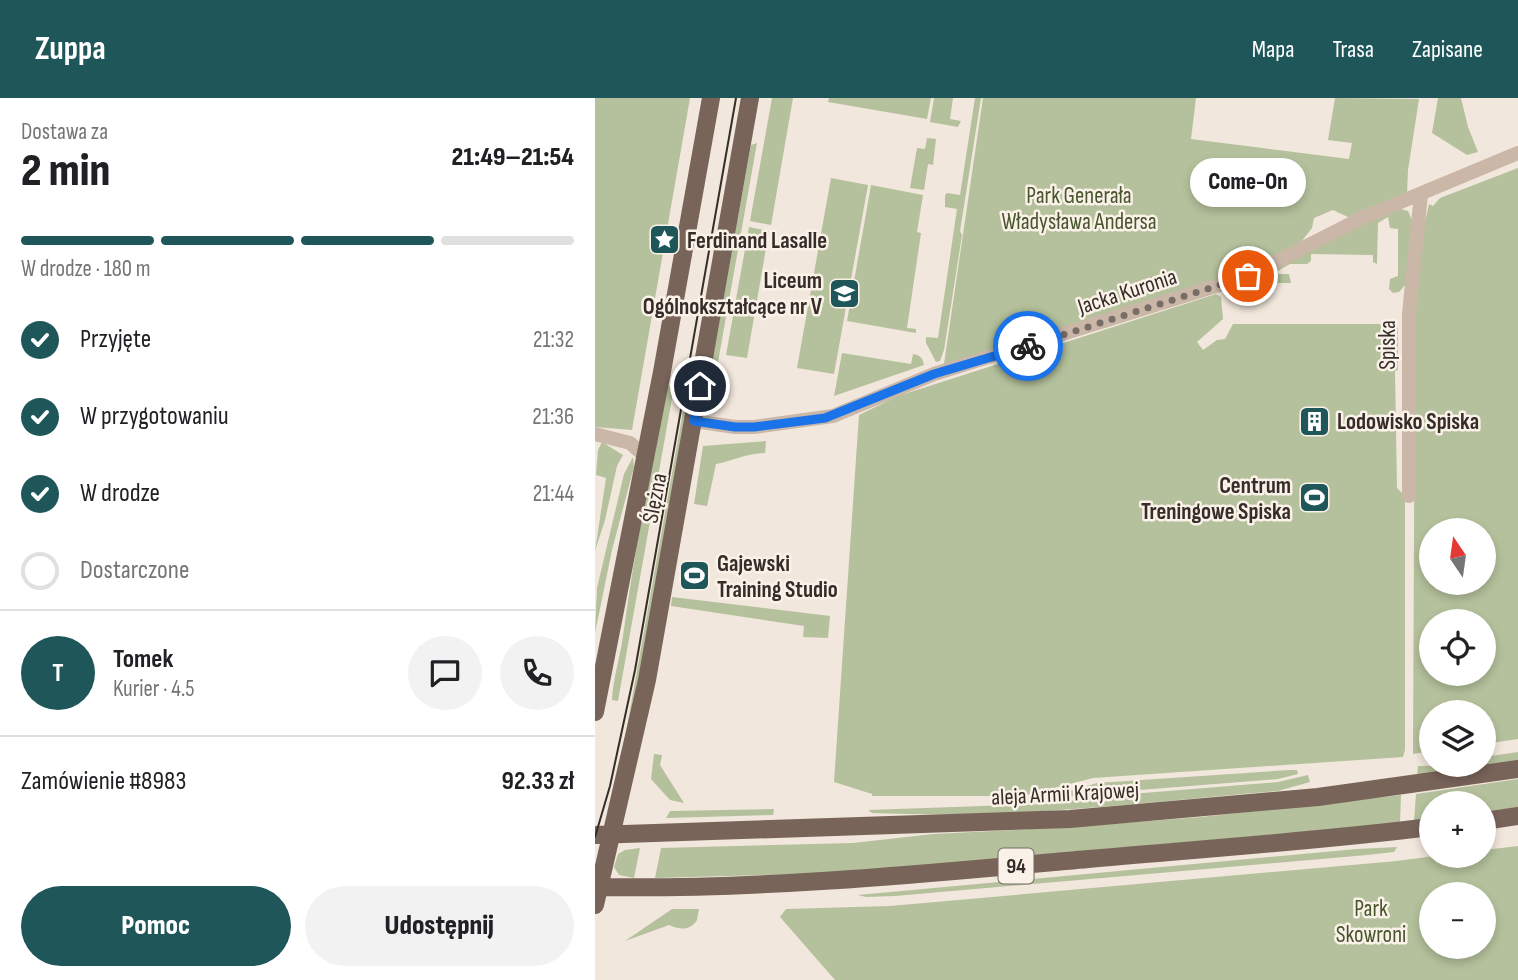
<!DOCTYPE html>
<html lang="pl">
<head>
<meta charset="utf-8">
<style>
  body { margin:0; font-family:"Sofia Sans Condensed",sans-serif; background:#f2f2f2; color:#202124; height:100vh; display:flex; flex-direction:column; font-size:26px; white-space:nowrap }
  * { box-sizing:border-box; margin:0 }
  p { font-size:23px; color:#757577 }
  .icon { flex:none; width:38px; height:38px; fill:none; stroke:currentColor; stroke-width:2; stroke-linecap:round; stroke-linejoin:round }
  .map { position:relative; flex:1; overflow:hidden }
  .side { display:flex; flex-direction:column; background:#fff; width:595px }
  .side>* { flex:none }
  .needle { width:46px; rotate:347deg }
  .controls { position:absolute; left:824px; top:420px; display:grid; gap:14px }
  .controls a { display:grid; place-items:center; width:77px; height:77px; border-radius:50%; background:#fff; box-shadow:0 4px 10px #0003; font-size:35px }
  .pin { position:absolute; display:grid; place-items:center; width:60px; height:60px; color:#fff; margin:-30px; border:4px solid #fff; border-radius:50%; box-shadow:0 2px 7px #0007 }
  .courier { position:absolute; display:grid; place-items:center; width:70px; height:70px; margin:-35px; border:5px solid #1a73e8; border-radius:50%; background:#fff; color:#222; box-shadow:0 2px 9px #0007 }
  .bubble { position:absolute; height:49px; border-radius:24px; background:#fff; box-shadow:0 4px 10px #0003; font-size:23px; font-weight:800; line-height:49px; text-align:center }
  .headline em { font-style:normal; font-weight:800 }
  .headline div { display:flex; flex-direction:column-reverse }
  .headline { display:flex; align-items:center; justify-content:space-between; height:119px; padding:0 21px }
  h1 { font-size:46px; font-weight:800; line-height:52px }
  .bar { display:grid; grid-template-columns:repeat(4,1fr); gap:10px 7px; align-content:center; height:84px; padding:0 21px }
  .bar i { height:9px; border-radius:5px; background:#e0e0e0 }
  .bar .current { background:#1e5659 }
  .bar p { grid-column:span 4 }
  .line { display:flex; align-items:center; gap:18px; padding:0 21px; border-top:2px solid #e0e0e0 }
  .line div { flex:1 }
  .round { display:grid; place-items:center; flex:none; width:74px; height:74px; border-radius:37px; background:#f2f2f2 }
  ol { padding:0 21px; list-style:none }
  li { display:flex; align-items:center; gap:21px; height:77px }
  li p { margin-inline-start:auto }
  li .icon { padding:7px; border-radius:50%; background:#1e5659; color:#fff; stroke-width:4 }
  li:last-child { color:#757577 }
  li i { width:38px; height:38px; border:4px solid #e0e0e0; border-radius:50% }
  .button { display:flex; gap:14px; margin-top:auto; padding:14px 21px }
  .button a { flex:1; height:80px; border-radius:42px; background:#1e5659; color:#fff; font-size:28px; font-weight:800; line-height:80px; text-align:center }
  .button a+a { background:#f2f2f2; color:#202124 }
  header { display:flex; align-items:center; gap:42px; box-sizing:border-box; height:98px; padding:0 35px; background:#1e5659; color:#fff }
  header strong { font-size:33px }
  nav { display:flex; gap:38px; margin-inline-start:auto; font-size:24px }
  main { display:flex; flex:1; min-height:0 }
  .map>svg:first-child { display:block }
  .green { fill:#b5c19c; fill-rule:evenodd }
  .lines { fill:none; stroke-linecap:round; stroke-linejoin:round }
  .minor { stroke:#cab7a8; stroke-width:14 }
  .major { stroke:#79645a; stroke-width:18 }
  .tram { stroke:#372d28; stroke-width:2 }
  .done { stroke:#786e67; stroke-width:7; stroke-dasharray:0 12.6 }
  .route { stroke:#1a73e8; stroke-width:9 }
  .labels { text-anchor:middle; stroke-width:5; stroke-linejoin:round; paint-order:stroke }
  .shield { fill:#faf2e9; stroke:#726862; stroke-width:2 }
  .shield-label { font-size:21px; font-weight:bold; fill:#372d28 }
  .park-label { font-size:23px; fill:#47552c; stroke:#faf2e9 }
  .poi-label { font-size:23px; font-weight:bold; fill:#372d28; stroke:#faf2e9; text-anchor:start }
  .street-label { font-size:23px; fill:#372d28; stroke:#faf2e9 }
</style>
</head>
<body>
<header>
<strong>Zuppa</strong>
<nav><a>Mapa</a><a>Trasa</a><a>Zapisane</a></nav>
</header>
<main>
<section class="side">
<div class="headline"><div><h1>2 min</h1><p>Dostawa za</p></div><em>21:49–21:54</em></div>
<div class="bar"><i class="current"></i><i class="current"></i><i class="current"></i><i></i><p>W drodze · 180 m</p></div>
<ol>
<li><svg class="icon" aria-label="check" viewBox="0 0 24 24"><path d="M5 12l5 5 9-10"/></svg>Przyjęte<p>21:32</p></li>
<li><svg class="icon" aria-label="check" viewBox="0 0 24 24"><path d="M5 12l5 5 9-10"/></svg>W przygotowaniu<p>21:36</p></li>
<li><svg class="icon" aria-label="check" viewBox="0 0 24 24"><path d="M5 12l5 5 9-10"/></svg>W drodze<p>21:44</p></li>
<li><i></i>Dostarczone</li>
</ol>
<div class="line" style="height:126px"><b class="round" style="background:#1e5659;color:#fff">T</b><div><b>Tomek</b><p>Kurier · 4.5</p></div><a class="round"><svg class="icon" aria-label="chat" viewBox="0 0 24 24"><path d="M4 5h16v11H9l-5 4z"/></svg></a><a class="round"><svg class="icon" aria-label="phone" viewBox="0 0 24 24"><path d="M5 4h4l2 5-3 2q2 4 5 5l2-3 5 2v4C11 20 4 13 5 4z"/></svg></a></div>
<div class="line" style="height:91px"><div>Zamówienie #8983</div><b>92.33 zł</b></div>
<div class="button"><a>Pomoc</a><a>Udostępnij</a></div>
</section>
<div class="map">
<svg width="923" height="882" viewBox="0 0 923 882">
  <rect width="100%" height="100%" fill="#f2e7dc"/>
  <path class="green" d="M0,0h95l-58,332 -37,-3z
    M177,0h21l-22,127 -21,-4z
    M234,0h102l-4,21 -99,-17z
    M339,0h19l-3,21 11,2 -3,6 -28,-5z
    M380,0h6l-21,133 2,4 -18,115 -4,11 -4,1 -10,-19v-6l12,1 19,-129 -12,-2v-12l2,-2 13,2z
    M388,0h213l-5,41 158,20 3,-16 -24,-3 7,-42 84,1 -11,71 -1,24 -50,22 -9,1 -15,-7 -19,8 -2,10 -14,18 -41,19 -103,36 -210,63z
    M843,0h23l7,29 10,25 -11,3 -35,-22z
    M332,40l9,1 -3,26 -5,-1 -4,26 -14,-2 7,-40 8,1z
    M162,45l-42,236 -6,-1 42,-233z
    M923,70v571l-34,5v-32h-53v39l-18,3 2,-440 9,-88 5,-22 4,2 7,-8zM836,432h53v53h-53zM836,523h53v53h-53z
    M236,80l37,7 -34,189 -37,-6z
    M276,87l52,10 -6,37 4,1 -14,95 9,1v4l-69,-12z
    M806,111l7,2 4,9 -6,64 -7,8 -6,1 -4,-4 1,-10 8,-3v-47l-8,-1 -2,-11 -10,6 -1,41 -4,-2v-7l-62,-1v7l-4,3h-17l-14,8 1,2h12l2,9h-18l-1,9h-7l-6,-3 -1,-11 82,-44z
    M154,129l20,4 -22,127 -21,-3z
    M621,196l5,3 2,22 -26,23 6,8 14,-10 8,-1 8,-15h153l1,4h11v42l-3,1 2,117 8,8v254l-2,7 -310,21 -70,18h-151v-2l-38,-12 25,-367 39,-19z
    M247,255l69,11 2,-10c7,1 10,4 11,11l-90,31z
    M72,288l7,1 -56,314 -6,-1c1,-21 8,-43 11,-64 11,-84 28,-167 44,-250z
    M92,291l4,2 -54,298 -12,49z
    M171,343l-1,12c-18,0 -32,8 -49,11l-9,42 -13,-2 9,-58z
    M7,344l21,13 -6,11 -12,54 -10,31 11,-73 -10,-3 2,-25z
    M38,359l1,10 -22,83 -17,83 2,-45 27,-114z
    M77,499l158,19 -2,22 -25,-1 1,-11 -133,-20z
    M923,654v9l-101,14 1,-9 66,-1v-8z
    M59,656l8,1 -2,10 24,38 -14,-3 -19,-21z
    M695,672h7l1,4 -20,5 -189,15 -53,7 61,-18z
    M713,677l2,7 -32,9c-101,8 -202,21 -304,23 -34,1 -68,0 -102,-1l-4,-3 174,-6 77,-9 159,-13z
    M923,681v28l-34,5v-9h-53v16l-17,2 2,-27z
    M806,697l-1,28 -501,45 -98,6 -146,4 6,-30 192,-5 80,-9 139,-7 129,-10z
    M179,711l-1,6 -107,3 4,-7z
    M923,748v134h-683l-55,-63 6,-8 104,-3 507,-45 37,-5h50v-6zM889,796v53h-53v-53z
    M802,749l-3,5 -27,3 -472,41 -29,1 -8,-2 499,-46z
    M45,750l-6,30 -15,-3 -5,-8 4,-13 7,-4z
    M77,811h27l-2,11c-7,11 -17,10 -28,5l-44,16z"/>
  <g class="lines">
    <path class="minor" d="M99,323l41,6h19l79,-11 101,-42 314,-98 114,-58 156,-65
      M0,336l35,9 16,14
      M814,398v-182l12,-120"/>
    <path class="major" d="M0,614l67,-340 49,-274
      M889,723l34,-5
      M0,737l475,-16 248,-22 200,-28
      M0,789c164,3 329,-13 493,-28 114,-10 229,-18 343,-32
      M0,807l52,-225 103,-582"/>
    <path class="tram" d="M0,739l15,-51 25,-116 101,-572"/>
  </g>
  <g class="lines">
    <path class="done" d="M433,248l220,-70"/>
    <path class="route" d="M105,288l-6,35 41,6h19l71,-9 109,-44 94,-28"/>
  </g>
  <defs>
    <symbol id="sight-square" viewBox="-11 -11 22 22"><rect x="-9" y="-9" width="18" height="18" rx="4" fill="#1e5659" stroke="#faf2e9"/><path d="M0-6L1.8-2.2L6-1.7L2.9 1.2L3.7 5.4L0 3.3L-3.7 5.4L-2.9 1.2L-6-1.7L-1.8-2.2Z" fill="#fff"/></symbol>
    <symbol id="school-square" viewBox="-11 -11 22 22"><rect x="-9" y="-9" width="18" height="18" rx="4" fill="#1e5659" stroke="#faf2e9"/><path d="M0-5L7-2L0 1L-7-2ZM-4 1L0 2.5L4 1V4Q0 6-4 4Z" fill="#fff"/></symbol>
    <symbol id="building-square" viewBox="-11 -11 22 22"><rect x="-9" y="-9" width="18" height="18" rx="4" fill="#1e5659" stroke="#faf2e9"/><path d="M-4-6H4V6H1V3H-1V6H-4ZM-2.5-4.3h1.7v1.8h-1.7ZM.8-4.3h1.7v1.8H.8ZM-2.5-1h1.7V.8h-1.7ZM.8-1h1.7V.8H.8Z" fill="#fff"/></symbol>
    <symbol id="stadium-square" viewBox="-11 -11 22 22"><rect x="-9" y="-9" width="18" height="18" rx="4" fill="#1e5659" stroke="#faf2e9"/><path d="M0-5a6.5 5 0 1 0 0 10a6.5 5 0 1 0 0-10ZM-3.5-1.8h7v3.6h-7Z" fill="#fff"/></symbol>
  </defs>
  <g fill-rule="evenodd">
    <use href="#sight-square" x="52" y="124" width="35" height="35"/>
    <use href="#school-square" x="232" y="178" width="35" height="35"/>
    <use href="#building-square" x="702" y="306" width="35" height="35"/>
    <use href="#stadium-square" x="702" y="382" width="35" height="35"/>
    <use href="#stadium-square" x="82" y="460" width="35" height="35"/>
  </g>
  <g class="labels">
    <rect class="shield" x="403.5" y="750.5" width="35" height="35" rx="5"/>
    <g class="shield-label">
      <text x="421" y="775">94</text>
    </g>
    <g class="park-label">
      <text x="484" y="105">Park Generała<tspan x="484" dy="26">Władysława Andersa</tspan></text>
      <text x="776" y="818">Park<tspan x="776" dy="26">Skowroni</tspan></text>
    </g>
    <g class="poi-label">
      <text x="92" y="150">Ferdinand Lasalle</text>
      <text x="227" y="190" text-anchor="end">Liceum<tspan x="227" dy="26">Ogólnokształcące nr V</tspan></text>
      <text x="742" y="331">Lodowisko Spiska</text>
      <text x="696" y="395" text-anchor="end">Centrum<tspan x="696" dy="26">Treningowe Spiska</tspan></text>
      <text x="122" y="473">Gajewski<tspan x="122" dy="26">Training Studio</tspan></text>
    </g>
    <g class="street-label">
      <text transform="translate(532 193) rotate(-18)" y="8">Jacka Kuronia</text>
      <text transform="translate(792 247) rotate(-90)" y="8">Spiska</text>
      <text transform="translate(59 400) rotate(-79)" y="8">Ślężna</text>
      <text transform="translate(470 695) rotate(-3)" y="8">aleja Armii Krajowej</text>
    </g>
  </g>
</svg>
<div class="controls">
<a><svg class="needle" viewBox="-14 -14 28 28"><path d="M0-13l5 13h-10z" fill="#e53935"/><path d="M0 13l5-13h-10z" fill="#757577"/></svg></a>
<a><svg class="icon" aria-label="locate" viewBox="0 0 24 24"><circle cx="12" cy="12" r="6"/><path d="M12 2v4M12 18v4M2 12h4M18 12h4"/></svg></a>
<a><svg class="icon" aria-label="layers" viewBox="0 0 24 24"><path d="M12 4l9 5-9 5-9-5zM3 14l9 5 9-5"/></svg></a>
<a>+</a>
<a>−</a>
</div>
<div class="pin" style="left:653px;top:178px;background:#ea580c"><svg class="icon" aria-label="bag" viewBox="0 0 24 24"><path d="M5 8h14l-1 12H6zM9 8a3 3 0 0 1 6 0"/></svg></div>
<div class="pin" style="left:105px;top:288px;background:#1f2937"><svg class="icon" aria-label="home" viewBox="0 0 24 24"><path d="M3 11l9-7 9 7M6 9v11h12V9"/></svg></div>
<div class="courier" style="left:433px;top:248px"><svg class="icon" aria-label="bike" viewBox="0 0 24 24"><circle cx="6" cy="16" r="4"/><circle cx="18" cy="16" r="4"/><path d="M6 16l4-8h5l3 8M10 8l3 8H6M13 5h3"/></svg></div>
<div class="bubble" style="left:595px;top:60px;width:116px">Come-On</div>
</div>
</main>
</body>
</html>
